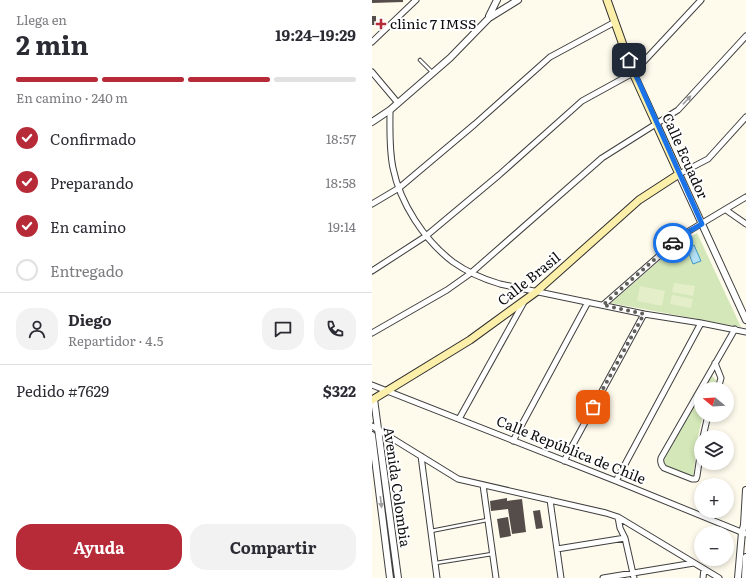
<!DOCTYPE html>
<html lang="es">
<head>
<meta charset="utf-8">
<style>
  body { margin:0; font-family:Literata,serif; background:#f2f2f3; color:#2b2b33; height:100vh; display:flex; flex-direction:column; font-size:15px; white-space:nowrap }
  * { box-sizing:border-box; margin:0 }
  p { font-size:13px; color:#7c7c81 }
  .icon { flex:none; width:22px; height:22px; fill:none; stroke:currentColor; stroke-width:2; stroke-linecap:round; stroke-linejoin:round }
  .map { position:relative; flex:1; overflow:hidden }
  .drawer { display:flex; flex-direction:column; background:#fff; width:372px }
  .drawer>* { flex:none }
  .needle { width:26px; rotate:288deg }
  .fabs { position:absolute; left:322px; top:382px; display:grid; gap:8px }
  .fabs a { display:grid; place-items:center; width:40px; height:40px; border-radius:50%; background:#fff; box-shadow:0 2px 6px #0003; font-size:20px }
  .pin { position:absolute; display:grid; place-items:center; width:34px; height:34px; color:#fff; margin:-17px; border-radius:8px; box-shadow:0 2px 6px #0006 }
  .courier { position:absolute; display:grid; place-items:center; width:40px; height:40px; margin:-20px; border:3px solid #1a73e8; border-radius:50%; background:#fff; color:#222; box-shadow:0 1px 5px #0007 }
  .overview em { font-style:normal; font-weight:700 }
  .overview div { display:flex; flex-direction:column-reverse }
  .overview { display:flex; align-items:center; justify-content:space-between; height:68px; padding:0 16px }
  h1 { font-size:26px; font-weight:700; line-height:30px }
  .bar { display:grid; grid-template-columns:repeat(4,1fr); gap:6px 4px; align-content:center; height:48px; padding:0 16px }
  .bar i { height:5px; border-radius:3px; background:#e1e1e2 }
  .bar .active { background:#b72a38 }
  .bar p { grid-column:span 4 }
  .line { display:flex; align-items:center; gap:10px; padding:0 16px; border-top:1px solid #e1e1e2 }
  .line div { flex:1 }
  .round { display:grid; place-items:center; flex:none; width:42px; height:42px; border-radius:16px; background:#f2f2f3 }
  ol { padding:0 16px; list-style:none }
  li { display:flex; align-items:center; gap:12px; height:44px }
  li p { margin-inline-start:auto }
  li .icon { padding:4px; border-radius:50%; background:#b72a38; color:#fff; stroke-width:4 }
  li:last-child { color:#7c7c81 }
  li i { width:22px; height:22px; border:2px solid #e1e1e2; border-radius:50% }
  .primary-button { display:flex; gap:8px; margin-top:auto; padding:8px 16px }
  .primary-button a { flex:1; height:46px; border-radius:16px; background:#b72a38; color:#fff; font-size:16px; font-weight:700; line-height:46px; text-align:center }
  .primary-button a+a { background:#f2f2f3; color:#2b2b33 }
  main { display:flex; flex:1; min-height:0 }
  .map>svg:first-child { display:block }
  .green { fill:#d3e7b8 }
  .pitch { fill:#e4efc9 }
  .water { fill:#b3dff4; stroke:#3d98c8 }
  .building { fill:#554d49 }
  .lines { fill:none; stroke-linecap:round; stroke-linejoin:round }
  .service-casing { stroke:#3f3f3f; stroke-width:4.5 }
  .minor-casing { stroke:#3f3f3f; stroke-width:7 }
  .tertiary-casing { stroke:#3f3f3f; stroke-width:8 }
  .secondary-casing { stroke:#2e2e2e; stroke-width:9 }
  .service { stroke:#fff; stroke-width:2.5 }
  .minor { stroke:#fff; stroke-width:5 }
  .tertiary { stroke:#fff; stroke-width:6 }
  .secondary { stroke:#fcefaa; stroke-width:7 }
  .oneway { fill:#9e9e9e }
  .done { stroke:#615f5a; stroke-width:4; stroke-dasharray:0 7.2 }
  .route { stroke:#1a73e8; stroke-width:5 }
  .poi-dot { fill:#b72a38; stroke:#fff; stroke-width:1.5 }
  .labels { text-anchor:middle; stroke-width:4; stroke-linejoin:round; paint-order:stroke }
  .poi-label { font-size:14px; fill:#0c0c0c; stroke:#fff; text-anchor:start }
  .street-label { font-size:14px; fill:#0c0c0c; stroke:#fff }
</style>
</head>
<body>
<main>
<section class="drawer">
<div class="overview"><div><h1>2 min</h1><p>Llega en</p></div><em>19:24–19:29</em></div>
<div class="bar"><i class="active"></i><i class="active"></i><i class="active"></i><i></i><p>En camino · 240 m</p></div>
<ol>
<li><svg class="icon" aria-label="check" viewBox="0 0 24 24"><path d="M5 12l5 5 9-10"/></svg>Confirmado<p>18:57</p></li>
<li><svg class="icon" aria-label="check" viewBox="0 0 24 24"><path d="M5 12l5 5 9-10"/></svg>Preparando<p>18:58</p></li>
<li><svg class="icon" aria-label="check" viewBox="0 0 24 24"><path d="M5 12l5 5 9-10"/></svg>En camino<p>19:14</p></li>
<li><i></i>Entregado</li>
</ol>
<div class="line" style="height:72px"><a class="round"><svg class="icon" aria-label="person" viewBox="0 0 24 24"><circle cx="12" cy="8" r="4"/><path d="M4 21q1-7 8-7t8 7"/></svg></a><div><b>Diego</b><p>Repartidor · 4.5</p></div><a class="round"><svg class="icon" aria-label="chat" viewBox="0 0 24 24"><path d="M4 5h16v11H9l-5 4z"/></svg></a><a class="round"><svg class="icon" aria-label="phone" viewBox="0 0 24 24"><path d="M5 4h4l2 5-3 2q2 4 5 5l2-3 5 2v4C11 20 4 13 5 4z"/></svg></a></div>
<div class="line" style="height:52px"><div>Pedido #7629</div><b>$322</b></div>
<div class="primary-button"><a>Ayuda</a><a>Compartir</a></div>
</section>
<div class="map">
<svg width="374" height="578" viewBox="0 0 374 578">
  <rect width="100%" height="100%" fill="#fefaec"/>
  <path class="green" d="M325,233l44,94 -130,-24 70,-61z
    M340,376l5,5 -4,8h-10l6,-11z
    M329,392v23h2l-5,21 -5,41 -29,-12 -1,-3z"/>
  <path class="pitch" d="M302,283l21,3 -2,10 -21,-4z
    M268,286l25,5 -3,15 -25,-5z
    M300,295l21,4 -2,9 -21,-4z"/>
  <path class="water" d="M322,245l7,16 -8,3 -6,-15z"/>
  <path class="building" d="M0,0h31v2l-31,1z
    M0,16h4v9h-4z
    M135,498v3l15,-2 4,33 -14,2 -4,-25 -17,2 -1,-10z
    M168,510l3,18 -7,1 -3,-18z
    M136,517l3,19 -11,2 -3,-19z"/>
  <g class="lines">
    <defs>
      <path id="service" d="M48,60l13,13
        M59,531l56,-11
        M64,563l56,-9"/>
      <path id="minor" d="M0,42l44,-42
        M0,72l26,31
        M18,110c0,19 -1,39 3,58 7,35 31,72 60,94 14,10 30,17 47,22l144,30 57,9 45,9
        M307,174l29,-15 38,-42
        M0,204l27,-16 76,-64 75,-67 65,-35
        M354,210l20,14
        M0,271l54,-35 73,-61 83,-74 51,-28 68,-73
        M231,305l81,-71 62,-37
        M0,333l75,-43 24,-17 131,-115 76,-48 68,-74
        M343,363l6,15 -3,11
        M0,385l244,96 130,53
        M87,419l65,-117
        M0,426l86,53 148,34 12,4 101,61
        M331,437l5,-22
        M141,441l75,-139
        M329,449l-4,27 -1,3h-4l-28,-11c-3,-3 -4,-6 -3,-10l74,-129
        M49,456l16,122
        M192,461l80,-147
        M244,481l85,-158
        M111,485l13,93
        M178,500l11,78
        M246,517l2,11 5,10 9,40
        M185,549l68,-11
        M231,578l91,-15
        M331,578l1,-9"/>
      <path id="tertiary" d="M117,16l8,-16
        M0,122l18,-12 60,-52 39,-40 29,-18
        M307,174l67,146
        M2,399l24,179
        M0,435l18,143
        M366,578l4,-46 2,-7 2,-35
        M373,578l1,-21"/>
      <path id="secondary" d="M0,400l98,-60 66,-48 103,-92 40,-26 -46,-101 -26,-73"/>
    </defs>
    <use href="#service" class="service-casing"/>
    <use href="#minor" class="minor-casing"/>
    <use href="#tertiary" class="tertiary-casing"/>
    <use href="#secondary" class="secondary-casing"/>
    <use href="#service" class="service"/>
    <use href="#minor" class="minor"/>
    <use href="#tertiary" class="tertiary"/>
    <use href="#secondary" class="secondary"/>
  </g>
  <defs><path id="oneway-solid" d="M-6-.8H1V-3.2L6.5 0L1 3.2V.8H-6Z"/></defs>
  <g class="oneway">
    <use href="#oneway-solid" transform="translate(315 100) rotate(-47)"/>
    <use href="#oneway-solid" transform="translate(9 502) rotate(83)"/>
  </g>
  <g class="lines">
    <path class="done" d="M221,407l51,-93 -41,-9 70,-62"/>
    <path class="route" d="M257,60l73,164 -18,10 -11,9"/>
  </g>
  <path class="poi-dot" d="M7 18h4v4h4v4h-4v4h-4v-4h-4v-4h4z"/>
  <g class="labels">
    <g class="poi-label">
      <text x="18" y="29">clinic 7 IMSS</text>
    </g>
    <g class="street-label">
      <text transform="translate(313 156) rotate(66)" y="5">Calle Ecuador</text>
      <text transform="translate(157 279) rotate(-39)" y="5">Calle Brasil</text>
      <text transform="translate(199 450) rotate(22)" y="5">Calle República de Chile</text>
      <text transform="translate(25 487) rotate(82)" y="5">Avenida Colombia</text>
    </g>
  </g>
</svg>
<div class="fabs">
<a><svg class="needle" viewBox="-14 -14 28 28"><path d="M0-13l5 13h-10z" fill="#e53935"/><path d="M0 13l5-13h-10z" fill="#7c7c81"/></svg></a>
<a><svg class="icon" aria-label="layers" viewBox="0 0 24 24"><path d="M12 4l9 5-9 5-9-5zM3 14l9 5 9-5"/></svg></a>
<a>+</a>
<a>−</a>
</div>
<div class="pin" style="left:221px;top:407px;background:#ea580c"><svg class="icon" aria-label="bag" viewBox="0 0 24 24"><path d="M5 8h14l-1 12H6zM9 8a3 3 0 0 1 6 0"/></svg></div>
<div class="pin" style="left:257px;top:60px;background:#1f2937"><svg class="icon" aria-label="home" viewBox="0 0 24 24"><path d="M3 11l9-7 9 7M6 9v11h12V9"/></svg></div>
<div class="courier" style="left:301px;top:243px"><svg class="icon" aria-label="car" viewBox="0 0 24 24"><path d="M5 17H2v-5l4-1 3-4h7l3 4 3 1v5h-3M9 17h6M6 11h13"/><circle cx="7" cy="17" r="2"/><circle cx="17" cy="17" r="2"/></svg></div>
</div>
</main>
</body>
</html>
